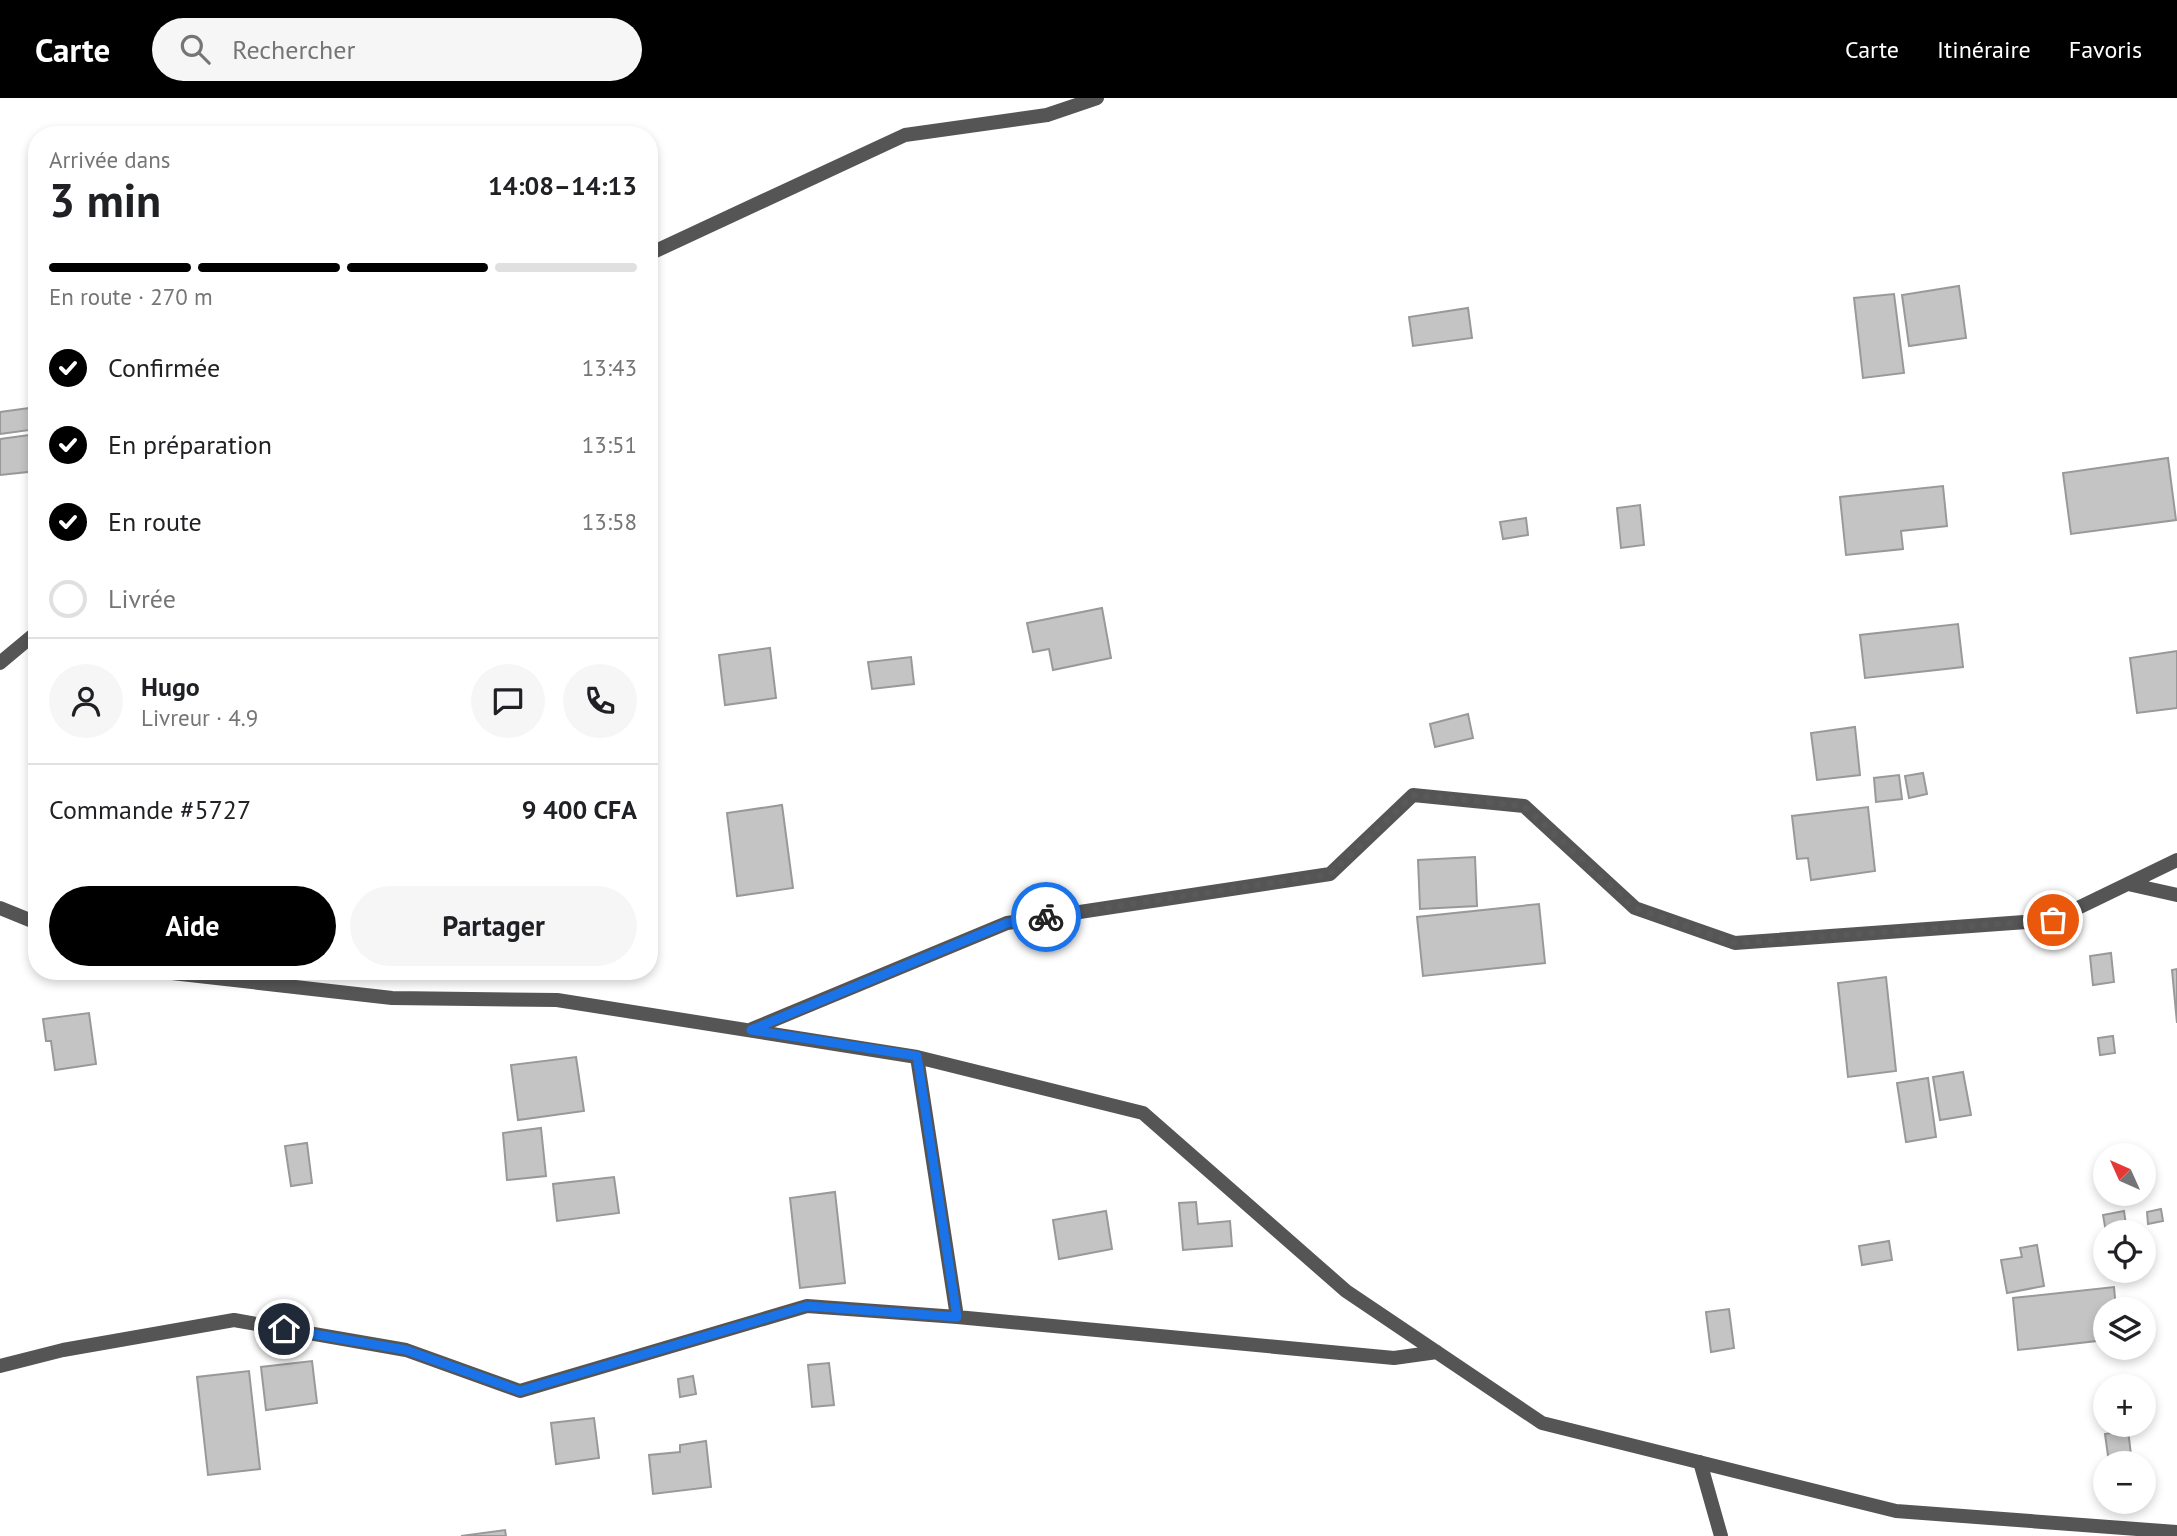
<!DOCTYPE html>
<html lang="fr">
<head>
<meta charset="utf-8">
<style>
  body { margin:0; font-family:"PT Sans",sans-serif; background:#f6f6f6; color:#202124; height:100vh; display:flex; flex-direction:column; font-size:26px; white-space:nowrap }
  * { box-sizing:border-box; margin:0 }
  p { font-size:23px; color:#757577 }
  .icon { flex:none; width:38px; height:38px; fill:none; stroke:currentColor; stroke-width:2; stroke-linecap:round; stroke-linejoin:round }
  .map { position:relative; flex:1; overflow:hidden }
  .sheet { position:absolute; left:28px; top:28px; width:630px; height:854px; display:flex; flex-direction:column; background:#fff; border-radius:28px; box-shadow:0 4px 10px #0003 }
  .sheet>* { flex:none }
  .needle { width:46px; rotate:315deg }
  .buttons { position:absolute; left:2093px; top:1045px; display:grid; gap:14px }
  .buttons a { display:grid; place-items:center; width:63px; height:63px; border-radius:50%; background:#fff; box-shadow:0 4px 10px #0003; font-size:35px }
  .pin { position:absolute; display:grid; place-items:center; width:60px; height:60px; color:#fff; margin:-30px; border:4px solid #fff; border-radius:50%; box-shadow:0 2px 7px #0007 }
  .courier { position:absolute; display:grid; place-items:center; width:70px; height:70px; margin:-35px; border:5px solid #1a73e8; border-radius:50%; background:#fff; color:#222; box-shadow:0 2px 9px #0007 }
  .head em { font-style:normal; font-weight:600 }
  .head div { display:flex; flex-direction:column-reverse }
  .head { display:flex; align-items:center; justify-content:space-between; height:119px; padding:0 21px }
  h1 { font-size:46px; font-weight:600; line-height:52px }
  .bar { display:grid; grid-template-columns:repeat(4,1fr); gap:10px 7px; align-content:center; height:84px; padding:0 21px }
  .bar i { height:9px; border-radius:5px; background:#e0e0e0 }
  .bar .active { background:#000 }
  .bar p { grid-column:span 4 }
  .line { display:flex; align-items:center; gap:18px; padding:0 21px; border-top:2px solid #e0e0e0 }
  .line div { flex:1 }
  .round { display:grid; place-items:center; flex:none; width:74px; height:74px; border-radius:37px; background:#f6f6f6 }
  ol { padding:0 21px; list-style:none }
  li { display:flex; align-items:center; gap:21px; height:77px }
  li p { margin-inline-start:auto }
  li .icon { padding:7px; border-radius:50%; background:#000; color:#fff; stroke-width:4 }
  li:last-child { color:#757577 }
  li i { width:38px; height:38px; border:4px solid #e0e0e0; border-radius:50% }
  .button { display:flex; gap:14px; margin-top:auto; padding:14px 21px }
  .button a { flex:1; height:80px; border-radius:42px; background:#000; color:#fff; font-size:28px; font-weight:600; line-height:80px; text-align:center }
  .button a+a { background:#f6f6f6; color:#202124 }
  header { display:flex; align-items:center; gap:42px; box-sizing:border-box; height:98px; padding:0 35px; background:#000; color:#fff }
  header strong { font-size:33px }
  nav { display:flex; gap:38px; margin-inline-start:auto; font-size:24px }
  .search { width:490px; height:63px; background:#f6f6f6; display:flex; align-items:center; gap:18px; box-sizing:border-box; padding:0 24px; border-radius:38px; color:#757577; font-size:26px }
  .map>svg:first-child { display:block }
  .building { fill:#c4c4c4; stroke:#999; stroke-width:2 }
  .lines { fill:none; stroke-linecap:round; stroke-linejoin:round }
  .street { stroke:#555; stroke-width:14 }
  .done { stroke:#595959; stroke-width:7; stroke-dasharray:0 12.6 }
  .route { stroke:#1a73e8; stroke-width:9 }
</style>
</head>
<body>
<header>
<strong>Carte</strong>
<div class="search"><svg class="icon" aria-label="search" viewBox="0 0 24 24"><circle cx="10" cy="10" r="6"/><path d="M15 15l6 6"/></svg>Rechercher</div>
<nav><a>Carte</a><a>Itinéraire</a><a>Favoris</a></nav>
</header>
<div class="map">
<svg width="2177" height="1438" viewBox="0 0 2177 1438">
  <rect width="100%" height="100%" fill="#fff"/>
  <path class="building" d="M1959,188l7,52 -57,8 -7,-51z
    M1894,196l10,79 -41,5 -9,-80z
    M1468,210l4,30 -59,8 -4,-29z
    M37,309v22l-37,5v-22z
    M37,336v37l-37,4v-36z
    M2168,360l8,62 -105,14 -8,-61z
    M1943,388l4,40 -46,5 2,18 -57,6 -6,-58z
    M1640,407l4,40 -23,3 -4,-40z
    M1526,420l2,17 -25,4 -3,-17z
    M1102,510l9,50 -58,12 -4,-21 -16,3 -6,-29z
    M1958,526l5,43 -98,11 -5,-43z
    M770,550l6,50 -51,7 -6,-50z
    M2177,553v57l-40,5 -7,-55z
    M911,559l3,27 -42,5 -4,-27z
    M1468,616l5,24 -38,9 -5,-23z
    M1855,629l5,48 -43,5 -6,-47z
    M1923,675l4,21 -18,4 -4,-22z
    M1899,677l3,24 -26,3 -2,-24z
    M782,707l11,83 -56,8 -10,-83z
    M1868,709l7,64 -64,9 -3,-22 -11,1 -5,-43z
    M1475,759l2,49 -57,3 -2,-49z
    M1539,806l6,59 -122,13 -6,-59z
    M2111,855l3,29 -21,3 -3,-29z
    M2177,871v54l-5,-53z
    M1886,879l10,94 -48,6 -10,-94z
    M89,915l7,51 -41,6 -4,-29h-5l-3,-22z
    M2113,938l2,17 -15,2 -2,-17z
    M576,959l8,54 -66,9 -7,-55z
    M1963,974l8,43 -31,5 -7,-43z
    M1928,980l8,59 -30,5 -9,-59z
    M541,1030l5,48 -39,4 -4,-47z
    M307,1045l5,40 -21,3 -6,-40z
    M614,1079l5,36 -62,8 -4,-37z
    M835,1094l10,91 -45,5 -10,-90z
    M1196,1104l2,22 32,-3 2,25 -49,4 -4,-47z
    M2161,1111l2,12 -15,3 -1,-12z
    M1106,1113l6,38 -53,10 -6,-39z
    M2124,1113l3,21h-21l-3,-17z
    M1889,1143l3,19 -30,5 -3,-19z
    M2037,1147l7,41 -37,7 -6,-33 21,-3 -2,-9z
    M2114,1189l2,22h-11v31l-87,10 -5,-52z
    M1729,1211l5,39 -23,4 -5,-40z
    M312,1263l5,42 -51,7 -5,-43z
    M829,1265l5,42 -22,2 -4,-42z
    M249,1273l11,98 -52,6 -11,-98z
    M693,1278l3,18 -16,3 -2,-18z
    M594,1320l5,40 -43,6 -5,-41z
    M2128,1332l4,33h-23l-4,-29z
    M706,1343l5,46 -58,7 -4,-39 31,-3v-7z
    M505,1432l1,6h-45z"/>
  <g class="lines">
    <path class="street" d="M649,156l256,-119 142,-20 50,-17
      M0,565l37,-31
      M2128,786l49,11
      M0,810l37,15
      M154,873l238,27 165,2 360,57 226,56 203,178 196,132 354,88 281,21
      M752,931l255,-106 323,-49 83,-79 111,11 111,102 100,35 318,-23 124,-60
      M917,959l40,260
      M0,1268l63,-16 171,-30 172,30 114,41 287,-85 150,11 437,41 43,-6
      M1700,1364l21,74"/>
  </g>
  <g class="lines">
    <path class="done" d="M1046,819l284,-43 83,-79 111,11 111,102 100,35 318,-23"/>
    <path class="route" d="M284,1231l122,21 114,41 287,-85 150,11 -40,-261 -166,-26 256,-107 39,-6"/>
  </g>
</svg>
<div class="buttons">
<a><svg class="needle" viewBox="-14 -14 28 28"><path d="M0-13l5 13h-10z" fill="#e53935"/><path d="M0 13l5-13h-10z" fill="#757577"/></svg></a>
<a><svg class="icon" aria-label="locate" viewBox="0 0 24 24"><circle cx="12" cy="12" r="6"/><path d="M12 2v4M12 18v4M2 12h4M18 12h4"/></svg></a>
<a><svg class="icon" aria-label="layers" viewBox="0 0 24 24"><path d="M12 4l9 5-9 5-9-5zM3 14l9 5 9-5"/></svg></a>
<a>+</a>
<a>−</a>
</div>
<div class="pin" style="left:2053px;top:822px;background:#ea580c"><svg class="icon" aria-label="bag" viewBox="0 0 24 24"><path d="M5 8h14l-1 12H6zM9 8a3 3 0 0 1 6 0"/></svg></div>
<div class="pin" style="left:284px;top:1231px;background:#1f2937"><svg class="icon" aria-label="home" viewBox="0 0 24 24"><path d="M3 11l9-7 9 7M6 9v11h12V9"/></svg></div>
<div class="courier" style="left:1046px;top:819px"><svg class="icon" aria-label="bike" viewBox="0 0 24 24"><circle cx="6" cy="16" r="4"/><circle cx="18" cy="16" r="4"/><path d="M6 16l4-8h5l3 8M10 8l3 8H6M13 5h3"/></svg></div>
<section class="sheet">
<div class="head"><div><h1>3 min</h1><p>Arrivée dans</p></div><em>14:08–14:13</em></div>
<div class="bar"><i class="active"></i><i class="active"></i><i class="active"></i><i></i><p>En route · 270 m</p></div>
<ol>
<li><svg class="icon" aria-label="check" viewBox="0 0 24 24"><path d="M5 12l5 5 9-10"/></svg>Confirmée<p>13:43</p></li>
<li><svg class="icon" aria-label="check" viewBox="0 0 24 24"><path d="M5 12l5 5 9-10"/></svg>En préparation<p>13:51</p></li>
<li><svg class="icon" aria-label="check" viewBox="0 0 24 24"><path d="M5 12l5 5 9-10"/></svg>En route<p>13:58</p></li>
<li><i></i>Livrée</li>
</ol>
<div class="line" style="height:126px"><a class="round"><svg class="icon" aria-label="person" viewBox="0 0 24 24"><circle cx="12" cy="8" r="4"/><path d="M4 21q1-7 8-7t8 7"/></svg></a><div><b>Hugo</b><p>Livreur · 4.9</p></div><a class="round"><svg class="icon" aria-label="chat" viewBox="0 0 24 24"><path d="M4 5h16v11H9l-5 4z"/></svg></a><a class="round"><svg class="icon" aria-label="phone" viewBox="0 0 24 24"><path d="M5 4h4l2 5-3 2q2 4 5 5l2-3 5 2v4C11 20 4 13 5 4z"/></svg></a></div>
<div class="line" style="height:91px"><div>Commande #5727</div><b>9 400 CFA</b></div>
<div class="button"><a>Aide</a><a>Partager</a></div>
</section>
</div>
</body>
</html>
